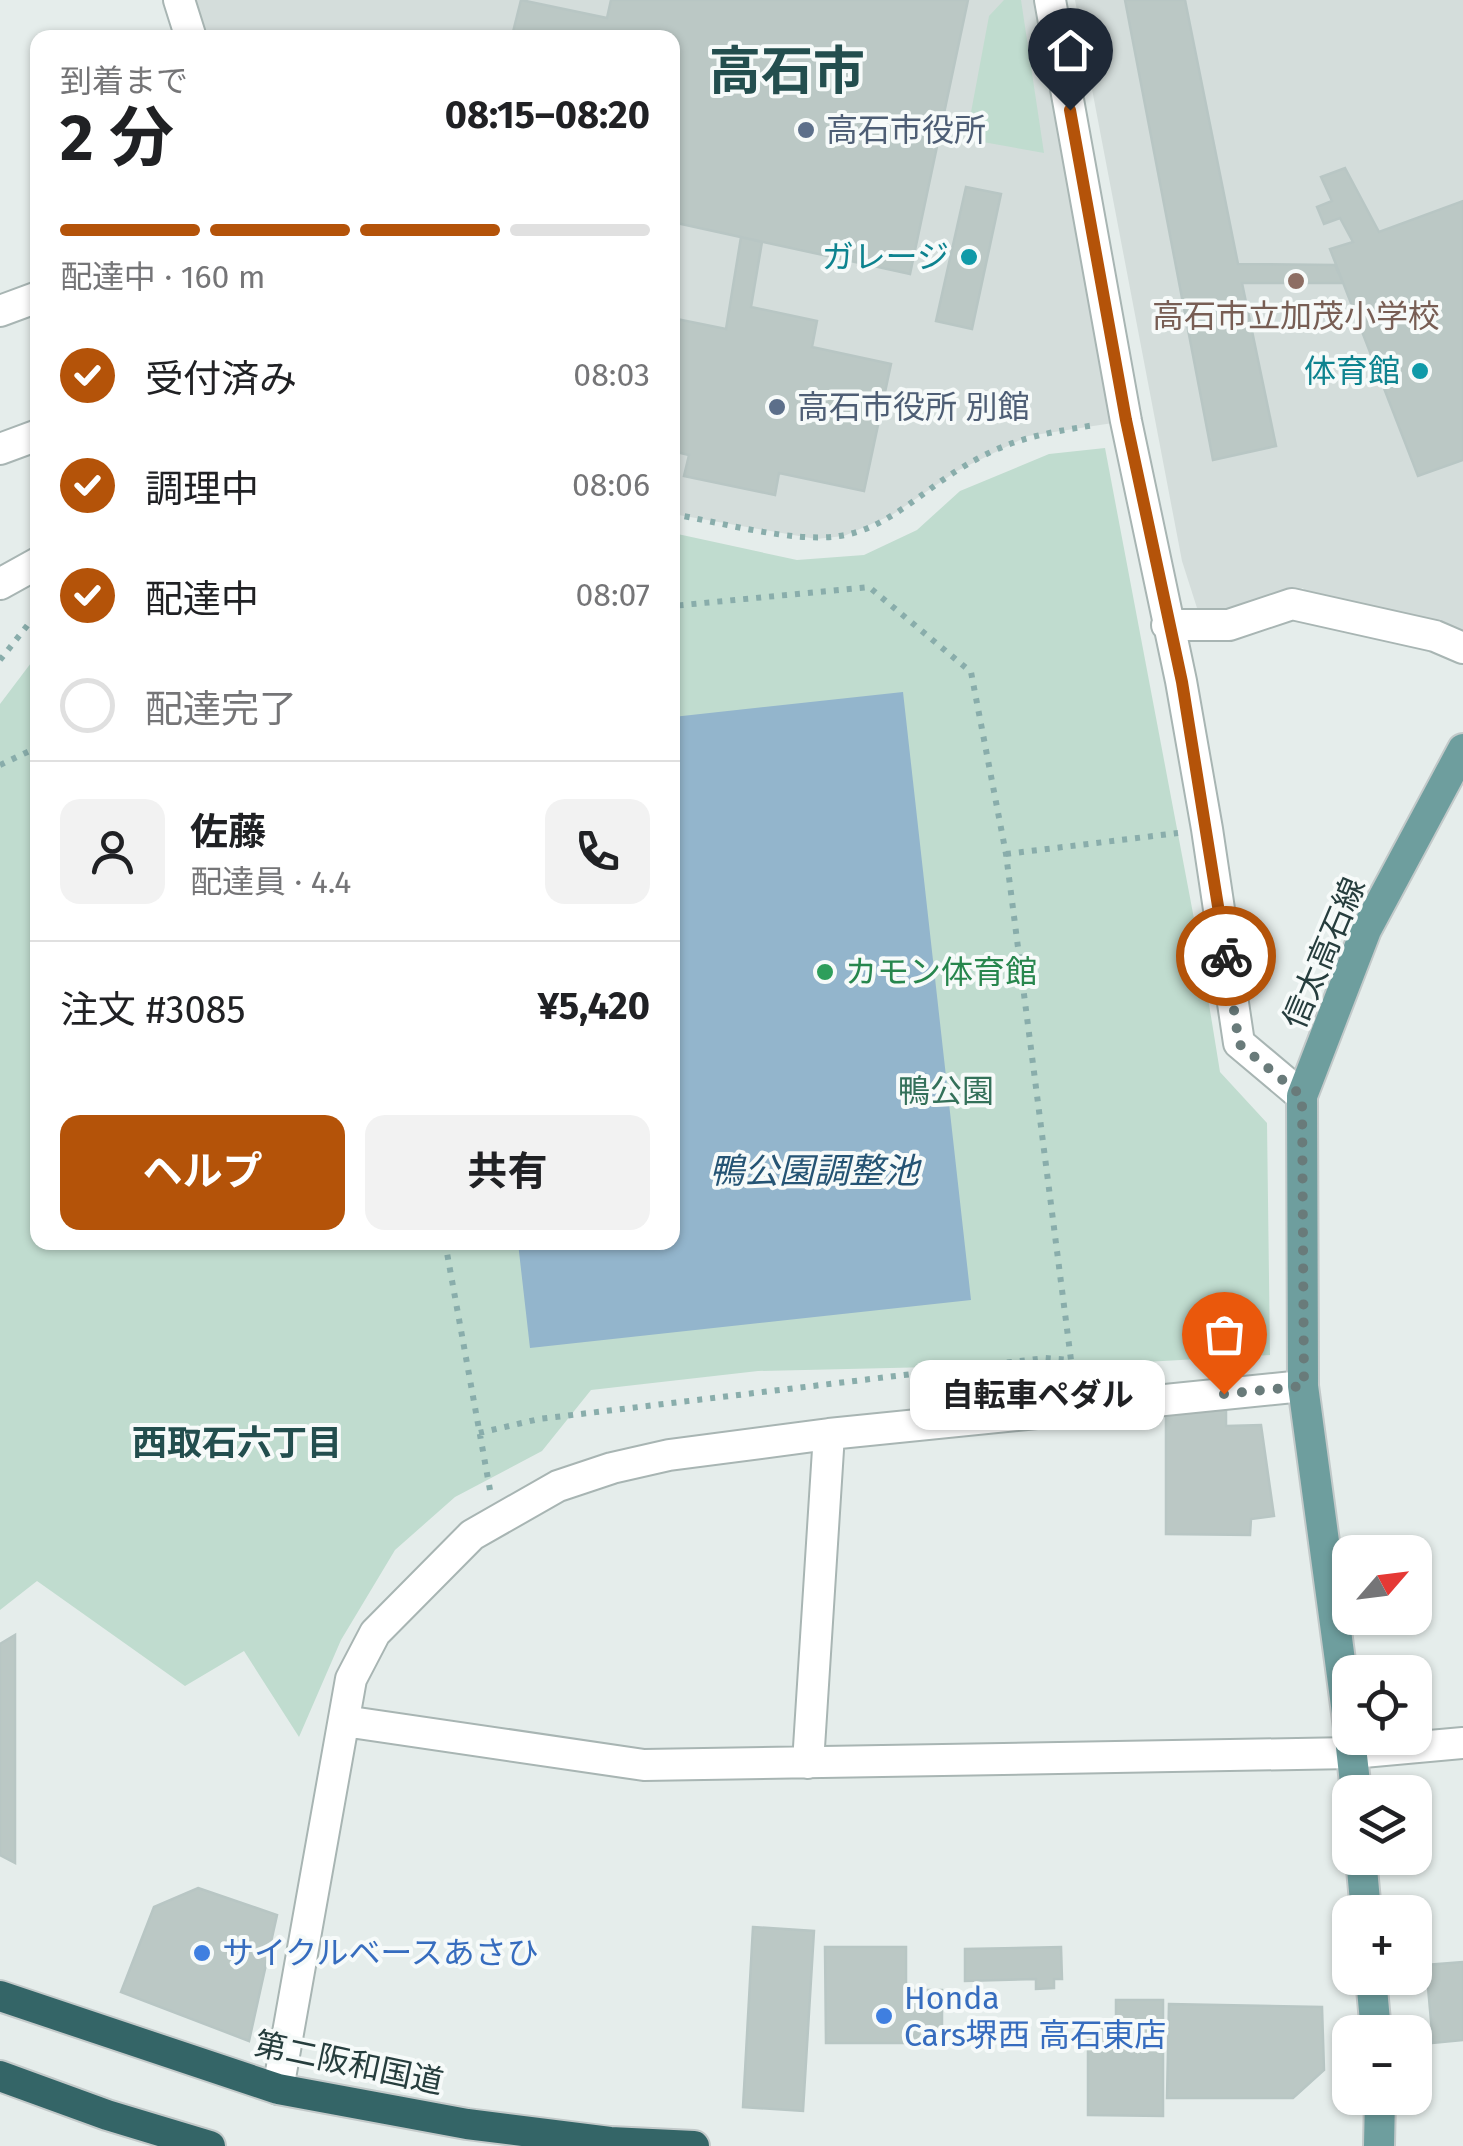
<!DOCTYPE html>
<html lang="ja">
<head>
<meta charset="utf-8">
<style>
  body { margin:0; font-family:"Fira Sans","Noto Sans JP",sans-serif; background:#f2f2f2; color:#202124; height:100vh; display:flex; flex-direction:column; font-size:38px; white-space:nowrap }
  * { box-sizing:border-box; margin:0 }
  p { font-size:32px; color:#757577 }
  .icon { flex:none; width:55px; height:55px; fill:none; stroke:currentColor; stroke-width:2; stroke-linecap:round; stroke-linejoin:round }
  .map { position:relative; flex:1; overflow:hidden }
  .sheet { position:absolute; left:30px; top:30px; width:650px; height:1220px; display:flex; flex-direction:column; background:#fff; border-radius:20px; box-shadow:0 2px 8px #0004 }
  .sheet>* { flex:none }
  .needle { width:65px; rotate:62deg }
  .buttons { position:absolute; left:1332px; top:1535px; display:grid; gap:20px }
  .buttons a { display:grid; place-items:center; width:100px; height:100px; border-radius:20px; background:#fff; box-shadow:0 2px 8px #0004; font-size:50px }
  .pin { position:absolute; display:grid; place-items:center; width:85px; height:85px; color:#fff; margin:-102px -42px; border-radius:50% 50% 50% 0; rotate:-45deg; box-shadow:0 0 10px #0007 }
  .pin .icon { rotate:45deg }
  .courier { position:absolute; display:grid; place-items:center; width:100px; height:100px; margin:-50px; border:8px solid #b45309; border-radius:50%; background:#fff; color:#222; box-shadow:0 2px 12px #0007 }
  .bubble { position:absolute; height:70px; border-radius:20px; background:#fff; box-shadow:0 2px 8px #0004; font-size:32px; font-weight:700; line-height:70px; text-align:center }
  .overview em { font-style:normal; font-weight:700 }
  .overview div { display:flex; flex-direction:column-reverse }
  .overview { display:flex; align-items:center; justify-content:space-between; height:170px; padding:0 30px }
  h1 { font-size:65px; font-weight:700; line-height:75px }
  .bar { display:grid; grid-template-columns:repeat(4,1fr); gap:15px 10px; align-content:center; height:120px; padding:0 30px }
  .bar i { height:12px; border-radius:8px; background:#e0e0e0 }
  .bar .current { background:#b45309 }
  .bar p { grid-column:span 4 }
  .line { display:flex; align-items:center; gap:25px; padding:0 30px; border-top:2px solid #e0e0e0 }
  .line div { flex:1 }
  .round { display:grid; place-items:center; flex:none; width:105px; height:105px; border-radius:20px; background:#f2f2f2 }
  ol { padding:0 30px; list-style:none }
  li { display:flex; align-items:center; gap:30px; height:110px }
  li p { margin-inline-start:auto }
  li .icon { padding:10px; border-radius:50%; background:#b45309; color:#fff; stroke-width:4 }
  li:last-child { color:#757577 }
  li i { width:55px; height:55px; border:5px solid #e0e0e0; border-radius:50% }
  .button { display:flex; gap:20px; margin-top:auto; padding:20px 30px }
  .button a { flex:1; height:115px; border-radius:20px; background:#b45309; color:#fff; font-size:40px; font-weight:700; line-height:115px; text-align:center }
  .button a+a { background:#f2f2f2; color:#202124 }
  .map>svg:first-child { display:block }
  .built { fill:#d4dddb }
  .green { fill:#c0dccf }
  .water { fill:#93b5cc }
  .building { fill:#bbc8c5; stroke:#b8c6c4; stroke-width:2.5 }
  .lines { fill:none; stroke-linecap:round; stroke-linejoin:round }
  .minor-casing { stroke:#a8b5b3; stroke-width:34 }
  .major-casing { stroke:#c2c9c9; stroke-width:34 }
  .highway-casing { stroke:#c2c9c9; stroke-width:34 }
  .path { stroke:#89adab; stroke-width:6; stroke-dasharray:5 8; stroke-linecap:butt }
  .minor { stroke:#fff; stroke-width:30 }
  .major { stroke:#6e9e9e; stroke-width:30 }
  .highway { stroke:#346567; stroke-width:30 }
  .done { stroke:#697b7a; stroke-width:10; stroke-dasharray:0 18 }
  .route { stroke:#b45309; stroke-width:12 }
  .service-dot { fill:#5c6f8a; stroke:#f6faf9; stroke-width:4 }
  .culture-dot { fill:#0f9aa8; stroke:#f6faf9; stroke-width:4 }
  .education-dot { fill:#8d6e63; stroke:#f6faf9; stroke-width:4 }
  .leisure-dot { fill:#2e9e5b; stroke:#f6faf9; stroke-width:4 }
  .shop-dot { fill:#3f7fe0; stroke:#f6faf9; stroke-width:4 }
  .labels { text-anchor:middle; stroke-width:8; stroke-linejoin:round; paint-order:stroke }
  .service-label { font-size:32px; fill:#4e5e75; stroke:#f6faf9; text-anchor:start }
  .culture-label { font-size:32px; fill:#0d838f; stroke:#f6faf9; text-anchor:end }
  .education-label { font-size:32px; fill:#785e54; stroke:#f6faf9 }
  .street-label { font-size:32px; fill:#263d3d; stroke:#f6faf9 }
  .leisure-label { font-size:32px; fill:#27864d; stroke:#f6faf9; text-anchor:start }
  .park-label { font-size:32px; fill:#34715a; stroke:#f6faf9 }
  .shop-label { font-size:32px; fill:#366cbe; stroke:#f6faf9; text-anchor:start }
  .water-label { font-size:35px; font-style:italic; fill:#255474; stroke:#f6faf9 }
  .neighbourhood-label { font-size:35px; font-weight:bold; fill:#234e4e; stroke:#f6faf9 }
  .town-label { font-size:52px; font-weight:bold; fill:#234e4e; stroke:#f6faf9 }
</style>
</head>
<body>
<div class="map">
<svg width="1463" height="2146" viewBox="0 0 1463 2146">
  <rect width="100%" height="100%" fill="#e5edeb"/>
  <path class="built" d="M179,0h871l76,421 -98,15 -71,35 -65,44 -48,21 -28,3 -143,-25 -1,-476 -481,-1z
    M1075,0h388v637l-156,-42 -4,-7 -56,25 -46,-2 -4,-3 -15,-47z"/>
  <path class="green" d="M1004,0h17l23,153 -78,-14 23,-123z
    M1105,448l97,513 18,111 47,51 3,232 -125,7 -387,9 -167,19 -49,61 -87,46 -60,53 -54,90 -42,97 -55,-86 -59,35 -148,-105 -37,29v-906l37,-49 1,587h634l1,-709 124,27 67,-5 53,-25 43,-39 89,-37z"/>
  <path class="water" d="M903,692l68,608 -441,48 -12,-105 154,-1 1,-525z"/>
  <path class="building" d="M521,0l86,18 4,-18h357l-58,274 -238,-52v-184h-135l-24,-6z
    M1125,0h60l53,264 97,1 8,18h-101l34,163 -63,14z
    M1345,168l34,64 84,-31v259l-45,16 -88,-227 23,-7 -13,-24 -16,6 -7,-17 15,-6 -11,-24z
    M966,187l35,7 -29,135 -36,-8z
    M741,237l21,5 -11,65 66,14 -5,26 79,17 -27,127 -85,-18 -4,22 -91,-19 5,-21 -17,-4v-133l54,11z
    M1226,1410v16l35,-1 13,91 -23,3 -1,16 -84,-1v-119z
    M15,1635v228l-15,-8v-211z
    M198,1888l79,27 -28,126 -128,-49 33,-85z
    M753,1927l61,4 -11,180 -60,-4z
    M825,1947h81v43h36v53h-116z
    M1061,1947l1,32h-8v9l-18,1v-10l-71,2v-32z
    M1463,1962v78l-30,3 -7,-78z
    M1116,2000h47v116l-75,-1v-91h28z
    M1169,2004l153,3 2,63 -31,28h-126z"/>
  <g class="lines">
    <defs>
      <path id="minor" d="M179,0l12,38
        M1050,0l76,421 55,260 26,148 32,214 63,53
        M0,311l38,-14
        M0,449l38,-14
        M0,584l38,-21
        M1167,625h62l63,-21 143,32 28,12
        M344,1721l300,44 708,-12 111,-10
        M808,1763l21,-329
        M278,2089l73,-410 24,-46 97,-98 86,-49 54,-18 57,-13 160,-21 474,-48"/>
      <path id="major" d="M1350,1735l-47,-349 -1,-290 64,-166 97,-181
        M1350,1738l6,54
        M1361,1858l5,54
        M1371,1978l5,54
        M1379,2146l1,-48"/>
      <path id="highway" d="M0,1996l278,93 189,35 143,18 84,4
        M0,2076l107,39 103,31"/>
    </defs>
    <use href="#minor" class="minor-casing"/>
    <use href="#major" class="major-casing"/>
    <use href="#highway" class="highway-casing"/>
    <path class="path" d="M672,514c48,8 120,29 167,22 46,-6 81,-43 119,-66 50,-31 81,-36 137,-45
      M0,660l38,-48
      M0,765l38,-18
      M1006,854l172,-21
      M445,1242l45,248
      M479,1433l60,-14 506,-61 26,2 -65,-506 -35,-182 -102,-85 -197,19"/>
    <use href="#minor" class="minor"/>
    <use href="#major" class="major"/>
    <use href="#highway" class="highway"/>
  </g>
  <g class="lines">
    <path class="done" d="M1224,1394l80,-8 -2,-290 -63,-52 -13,-88"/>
    <path class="route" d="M1070,110l56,310 56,262 44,274"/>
  </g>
  <g class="service-dot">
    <circle cx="806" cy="130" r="10"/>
    <circle cx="777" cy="407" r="10"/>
  </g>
  <g class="culture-dot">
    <circle cx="969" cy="257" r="10"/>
    <circle cx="1420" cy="371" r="10"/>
  </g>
  <circle class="education-dot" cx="1296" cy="281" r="10"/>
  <circle class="leisure-dot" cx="825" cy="972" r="10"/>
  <g class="shop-dot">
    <circle cx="202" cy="1953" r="10"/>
    <circle cx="884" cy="2016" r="10"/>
  </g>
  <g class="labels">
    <g class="service-label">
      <text x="826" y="141">高石市役所</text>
      <text x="797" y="418">高石市役所 別館</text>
    </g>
    <g class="culture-label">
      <text x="949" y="268">ガレージ</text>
      <text x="1400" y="382">体育館</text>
    </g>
    <g class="education-label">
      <text x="1296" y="327">高石市立加茂小学校</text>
    </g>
    <g class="street-label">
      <text transform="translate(1324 953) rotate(-67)" y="11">信太高石線</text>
      <text transform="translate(349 2063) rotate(12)" y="11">第二阪和国道</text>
    </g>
    <g class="leisure-label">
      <text x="845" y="983">カモン体育館</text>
    </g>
    <g class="park-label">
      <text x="946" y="1102">鴨公園</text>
    </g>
    <g class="shop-label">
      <text x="222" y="1964">サイクルベースあさひ</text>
      <text x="904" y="2009">Honda<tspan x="904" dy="37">Cars堺西 高石東店</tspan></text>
    </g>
    <g class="water-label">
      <text x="814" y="1183">鴨公園調整池</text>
    </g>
    <g class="neighbourhood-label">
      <text x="237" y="1455">西取石六丁目</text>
    </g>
    <g class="town-label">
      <text x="787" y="89">高石市</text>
    </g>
  </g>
</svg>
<div class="buttons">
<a><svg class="needle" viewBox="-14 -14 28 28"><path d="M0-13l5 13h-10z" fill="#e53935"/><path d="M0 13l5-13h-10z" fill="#757577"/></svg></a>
<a><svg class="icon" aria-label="locate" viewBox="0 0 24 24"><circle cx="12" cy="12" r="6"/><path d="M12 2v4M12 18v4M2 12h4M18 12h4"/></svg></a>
<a><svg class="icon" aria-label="layers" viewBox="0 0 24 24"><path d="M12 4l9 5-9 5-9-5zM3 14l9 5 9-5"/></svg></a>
<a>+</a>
<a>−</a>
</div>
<div class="pin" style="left:1224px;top:1394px;background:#ea580c"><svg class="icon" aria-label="bag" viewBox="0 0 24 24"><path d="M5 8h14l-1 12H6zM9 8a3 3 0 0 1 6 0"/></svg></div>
<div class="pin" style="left:1070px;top:110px;background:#1f2937"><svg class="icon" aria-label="home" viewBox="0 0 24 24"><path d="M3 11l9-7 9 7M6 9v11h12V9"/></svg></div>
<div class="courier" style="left:1226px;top:956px"><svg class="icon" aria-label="bike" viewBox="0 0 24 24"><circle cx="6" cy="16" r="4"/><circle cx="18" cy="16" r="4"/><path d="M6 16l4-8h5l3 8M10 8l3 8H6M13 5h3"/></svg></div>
<div class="bubble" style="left:910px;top:1360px;width:255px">自転車ペダル</div>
<section class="sheet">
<div class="overview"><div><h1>2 分</h1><p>到着まで</p></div><em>08:15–08:20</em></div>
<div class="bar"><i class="current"></i><i class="current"></i><i class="current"></i><i></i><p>配達中 · 160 m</p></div>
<ol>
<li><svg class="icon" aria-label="check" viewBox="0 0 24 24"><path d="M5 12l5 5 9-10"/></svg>受付済み<p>08:03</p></li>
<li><svg class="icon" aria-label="check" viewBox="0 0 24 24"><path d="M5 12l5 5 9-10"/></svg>調理中<p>08:06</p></li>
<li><svg class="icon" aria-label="check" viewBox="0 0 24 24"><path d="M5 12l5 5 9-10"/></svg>配達中<p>08:07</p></li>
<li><i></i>配達完了</li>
</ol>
<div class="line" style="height:180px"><a class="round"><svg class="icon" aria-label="person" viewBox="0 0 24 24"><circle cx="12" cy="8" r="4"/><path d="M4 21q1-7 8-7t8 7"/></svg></a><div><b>佐藤</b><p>配達員 · 4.4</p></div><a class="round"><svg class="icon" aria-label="phone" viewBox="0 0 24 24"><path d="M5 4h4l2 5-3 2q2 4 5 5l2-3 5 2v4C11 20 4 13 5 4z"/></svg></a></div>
<div class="line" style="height:130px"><div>注文 #3085</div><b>¥5,420</b></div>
<div class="button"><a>ヘルプ</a><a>共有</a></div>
</section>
</div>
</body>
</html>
